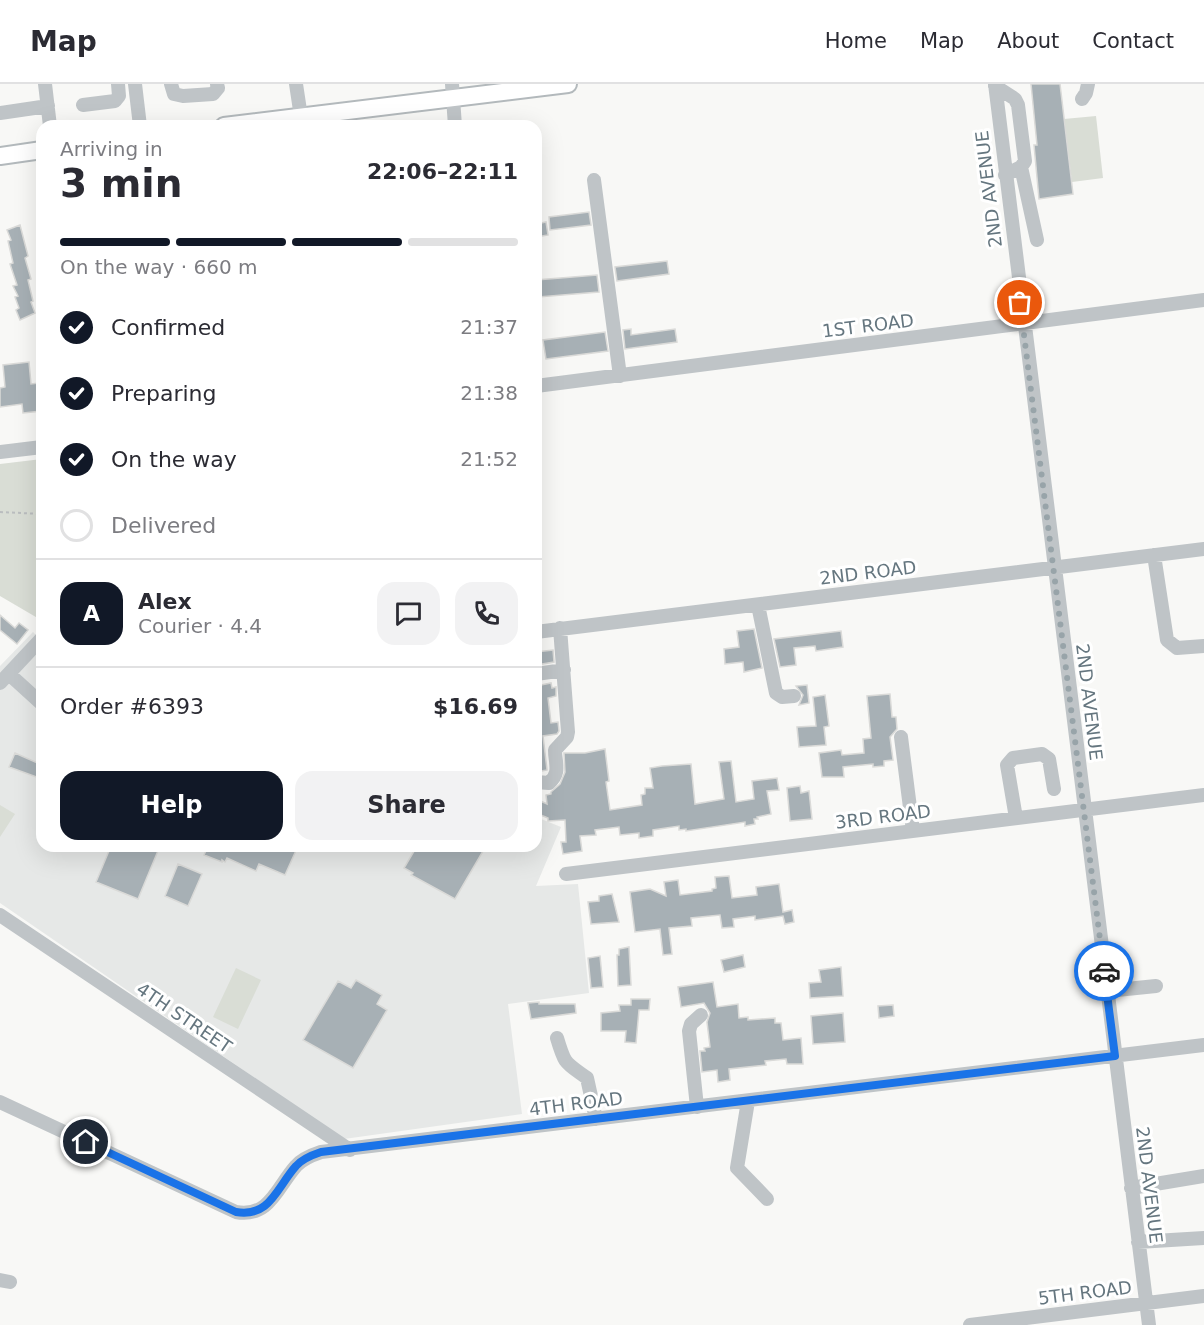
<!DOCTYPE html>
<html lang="en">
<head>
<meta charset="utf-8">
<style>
  body { margin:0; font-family:"DejaVu Sans",sans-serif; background:#f2f2f3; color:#2b2b33; height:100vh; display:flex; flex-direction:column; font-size:22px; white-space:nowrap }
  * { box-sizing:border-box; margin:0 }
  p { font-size:20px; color:#7c7c81 }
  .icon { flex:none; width:33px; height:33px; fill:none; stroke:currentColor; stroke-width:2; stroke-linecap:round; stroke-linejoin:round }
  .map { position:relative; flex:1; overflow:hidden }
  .panel { position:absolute; left:36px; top:36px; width:506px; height:732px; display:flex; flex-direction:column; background:#fff; border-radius:18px; box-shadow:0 6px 24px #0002 }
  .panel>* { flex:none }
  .pin { position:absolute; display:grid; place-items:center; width:51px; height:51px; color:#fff; margin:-26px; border:3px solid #fff; border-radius:50%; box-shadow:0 2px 6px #0007 }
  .courier { position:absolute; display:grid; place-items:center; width:60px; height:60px; margin:-30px; border:4px solid #1a73e8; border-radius:50%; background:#fff; color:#222; box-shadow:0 2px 8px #0007 }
  .headline em { font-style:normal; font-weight:700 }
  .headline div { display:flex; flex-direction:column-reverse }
  .headline { display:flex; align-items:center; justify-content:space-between; height:102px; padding:0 24px }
  h1 { font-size:39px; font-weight:700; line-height:45px }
  .bar { display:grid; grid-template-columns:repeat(4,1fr); gap:9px 6px; align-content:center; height:72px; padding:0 24px }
  .bar i { height:8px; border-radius:4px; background:#e1e1e2 }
  .bar .on { background:#111827 }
  .bar p { grid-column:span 4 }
  .line { display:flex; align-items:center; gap:15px; padding:0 24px; border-top:2px solid #e1e1e2 }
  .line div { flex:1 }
  .round { display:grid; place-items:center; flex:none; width:63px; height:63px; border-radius:18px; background:#f2f2f3 }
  ol { padding:0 24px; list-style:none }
  li { display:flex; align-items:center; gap:18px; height:66px }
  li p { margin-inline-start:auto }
  li .icon { padding:6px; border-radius:50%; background:#111827; color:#fff; stroke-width:4 }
  li:last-child { color:#7c7c81 }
  li i { width:33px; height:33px; border:3px solid #e1e1e2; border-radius:50% }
  .primary-button { display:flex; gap:12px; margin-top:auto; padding:12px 24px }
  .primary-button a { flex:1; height:69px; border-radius:18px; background:#111827; color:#fff; font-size:24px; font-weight:700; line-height:69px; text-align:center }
  .primary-button a+a { background:#f2f2f3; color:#2b2b33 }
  header { display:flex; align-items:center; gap:36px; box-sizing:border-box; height:84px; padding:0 30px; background:#fff; border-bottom:2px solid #e1e1e2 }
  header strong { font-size:28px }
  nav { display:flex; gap:33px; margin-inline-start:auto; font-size:21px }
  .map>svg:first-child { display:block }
  .built { fill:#e6e8e7 }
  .green { fill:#d9ddd5 }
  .building { fill:#a7b0b5; stroke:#dadad8; stroke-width:1.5 }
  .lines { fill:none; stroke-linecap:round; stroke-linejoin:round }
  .major-casing { stroke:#b3b9bc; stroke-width:20 }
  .path { stroke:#babdbf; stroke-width:2; stroke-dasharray:3 3; stroke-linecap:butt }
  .minor { stroke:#bfc4c7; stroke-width:14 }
  .major { stroke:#fff; stroke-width:16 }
  .done { stroke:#98a4a9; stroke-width:6; stroke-dasharray:0 10.8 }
  .route { stroke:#1a73e8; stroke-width:8 }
  .labels { text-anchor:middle; stroke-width:6; stroke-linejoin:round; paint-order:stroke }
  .street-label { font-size:18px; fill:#65767f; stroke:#fff }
</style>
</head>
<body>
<header>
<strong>Map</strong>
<nav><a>Home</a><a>Map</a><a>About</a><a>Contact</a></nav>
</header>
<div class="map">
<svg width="1204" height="1241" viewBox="0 0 1204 1241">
  <rect width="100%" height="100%" fill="#f8f8f6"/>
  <path class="built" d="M33,548l9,9v205h494v-29l25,10 -25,59 42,-2 11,109 -81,11 14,110 -178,25 -344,-236v-237z"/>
  <path class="green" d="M1096,32l7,62 -31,4 -8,-63z
    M42,375v161h-1l-41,-24v-132z
    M0,721l15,9 -15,23z
    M236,884l25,12 -23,49 -25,-12z"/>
  <path class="building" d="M1031,0h29l13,110 -34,5 -5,-54h3z
    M589,128l2,13 -41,5 -1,-13z
    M546,138l2,13 -12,2v-13z
    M20,141l8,31 -3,2 6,21 -3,1 5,21 -2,1 4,11 -15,7 -4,-10 3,-2 -4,-11 3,-1 -5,-10 4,-1 -7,-21 3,-1 -5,-22 3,-1 -4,-10z
    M667,177l2,13 -52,7 -2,-14z
    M597,191l2,17 -61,5 -2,-17z
    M631,245v6l44,-6 2,13 -52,7 -2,-19z
    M605,248l3,19 -62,8 -3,-19z
    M29,278l2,22 8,-1 3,28 -19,2 -1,-9 -22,3v-19l5,-1 -2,-22z
    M0,531l15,13 4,-5 9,7 -11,14 -17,-14z
    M754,545l8,39 -18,4 -1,-10 -18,2 -1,-15 15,-2 -2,-16z
    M841,547l2,16 -27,4 -1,-5 -21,2 2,17 -16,2 -6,-28z
    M553,566l1,12 -18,3v-13z
    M551,599l1,5 4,-1v9l-8,2 3,25 7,-1 1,9 -2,3 -14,2 4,34 -11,2v-68h2l-2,-18z
    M807,601l2,18 -10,2 4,-10 -7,-9z
    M890,610l2,23h4l1,12 -7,8 3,23 -9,1v5l-11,1v-3l-30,3 1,10h-22l-3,-24 22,-3 1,5 22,-2 -1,-14 8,-1 -4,-42z
    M825,611l4,31 -5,1 2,18 -27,2 -2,-20 19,-1 -3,-29z
    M605,665l4,32 -3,1 4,28 32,-5 -1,-10 4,-1v-6h8l-3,-20 12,-2 29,-2 4,40 29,-5 -5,-37 12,-1 5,41 18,-3 -2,-18 25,-3 2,12 -12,1 4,23 -14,3 1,2h-4l1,5 -10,2v-4l-59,9v-2l-7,1v-4l-26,4v6l-14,2v-5l-19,2 -1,-8 -24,3 1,5 -16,1 2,15 -19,3 -2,-12h5l-1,-22 -17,1v-3l-12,-5v-14l11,5 -1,-9 5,-1v-2l9,-8 5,-12 -1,-19h21z
    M15,669l27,12v14l-33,-12z
    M800,702l1,7 8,-2 3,28 -22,2 -3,-33z
    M111,762h49l-22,53 -42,-17z
    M208,762h90l-13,29 -26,-11 -3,7 -29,-13 -2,4 -3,-2v2l-18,-7z
    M417,762h69l-31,53 -44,-24 2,-2 -9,-5z
    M178,780l24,10 -14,32 -23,-10z
    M729,792l3,22 25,-3 -1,-8 23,-3 4,28 9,-2 2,12 -9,2 -2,-8 -28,4v-4l-22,3 1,8 -12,1 -2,-13 -29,3 1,8 -23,2 3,26 -9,1 -3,-26 -25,3 -5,-40 20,-3 16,7 -2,-14 14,-2 2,15 32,-4v-2l4,-1 -1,-11z
    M612,810l7,28 -28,2 -3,-22 11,-1v-5z
    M629,863l2,38 -13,1 -1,-31h2v-6z
    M743,871l2,12 -21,5 -3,-12z
    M600,872l3,31 -12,1 -3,-30z
    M841,883l2,29 -33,2 -1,-15 12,-1 -2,-12z
    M356,896l26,15 -5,9 10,6 -34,58 -50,-28 35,-59 13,7z
    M713,898l4,25 21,-3 1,14 9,-1v3l27,-2v5h6l2,17 18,-2 2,26h-16l-1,-5 -21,2 1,4 -37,4 1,11 -12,2 -1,-12 -15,2 -2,-21h5l-1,-3 6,-1 -3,-25 3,-9 -6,-10 -23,4 -3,-20z
    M631,915h19l-1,11h-10l-3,33 -11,-1 1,-11h-25v-18l19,-2 -1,-6h12z
    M539,918v2h36l1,9 -45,6 -3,-16z
    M893,921l1,11 -15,2 -1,-12z
    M843,929l2,29 -32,2 -2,-28z"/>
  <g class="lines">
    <defs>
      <path id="major" d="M224,42l344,-42
        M0,72l42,-6"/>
    </defs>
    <use href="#major" class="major-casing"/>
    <path class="path" d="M0,428l42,2"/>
    <path class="minor" d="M45,0l5,42
      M135,0l5,42
      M171,0l3,10 9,2 30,-2 5,-6 -1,-4
      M296,0l5,33
      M452,0l3,42
      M995,0l154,1241
      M995,2l20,13 3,6 7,56 -4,6 -16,8
      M1082,15l4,-6 2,-9
      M83,21l32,-4 4,-5 -1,-12
      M0,29l48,-7
      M1021,83l16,73
      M594,96l26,196
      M536,302l668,-86
      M0,368l42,-5
      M1154,471l13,85 10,8 27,-2
      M758,521l18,88 6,4 12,-1
      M536,548l668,-83
      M9,590l33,30
      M536,590l28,-4
      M0,599l42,-45
      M901,653l12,94
      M536,698l13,1c12,-10 6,-20 6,-33l12,-13 1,-5 -8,-104
      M1016,734l-9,-53 6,-7 29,-4 7,5 5,30
      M566,790l638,-79
      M0,831l350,235
      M1107,907l49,-5
      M557,954c8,27 8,24 30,40l9,41
      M748,1017l-11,67 30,31
      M0,1018l236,110c34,6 41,-25 60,-46 6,-7 16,-11 25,-14l883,-107
      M697,1023l-8,-76 2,-7 10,-9
      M1131,1104l73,-12
      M1138,1158l66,-4
      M0,1196l10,2
      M970,1241l234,-29"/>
    <use href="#major" class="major"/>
  </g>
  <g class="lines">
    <path class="done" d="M1020,219l84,668"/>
    <path class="route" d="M86,1058l150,70c34,6 41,-25 60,-46 6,-7 16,-11 25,-14l794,-96 -11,-85"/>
  </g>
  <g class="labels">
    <g class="street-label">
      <text transform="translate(989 105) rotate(-97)" y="6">2ND AVENUE</text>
      <text transform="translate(868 242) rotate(-7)" y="6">1ST ROAD</text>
      <text transform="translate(868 489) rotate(-7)" y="6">2ND ROAD</text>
      <text transform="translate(1089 618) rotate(83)" y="6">2ND AVENUE</text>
      <text transform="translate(883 733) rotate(-7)" y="6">3RD ROAD</text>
      <text transform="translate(184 934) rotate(34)" y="6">4TH STREET</text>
      <text transform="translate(576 1020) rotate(-7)" y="6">4TH ROAD</text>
      <text transform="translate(1149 1101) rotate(83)" y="6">2ND AVENUE</text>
      <text transform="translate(1085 1209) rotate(-7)" y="6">5TH ROAD</text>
    </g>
  </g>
</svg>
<div class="pin" style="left:1020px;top:219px;background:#ea580c"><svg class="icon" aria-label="bag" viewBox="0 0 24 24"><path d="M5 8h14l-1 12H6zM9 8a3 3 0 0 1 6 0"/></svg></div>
<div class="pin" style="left:86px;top:1058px;background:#1f2937"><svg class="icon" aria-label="home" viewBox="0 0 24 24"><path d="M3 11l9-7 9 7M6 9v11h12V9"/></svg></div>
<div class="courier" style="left:1104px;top:887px"><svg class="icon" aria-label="car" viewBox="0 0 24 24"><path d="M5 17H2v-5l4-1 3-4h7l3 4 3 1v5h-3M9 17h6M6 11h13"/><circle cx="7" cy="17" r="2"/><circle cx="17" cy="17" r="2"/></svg></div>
<section class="panel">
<div class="headline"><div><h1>3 min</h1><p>Arriving in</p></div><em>22:06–22:11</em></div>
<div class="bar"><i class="on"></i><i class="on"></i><i class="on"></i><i></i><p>On the way · 660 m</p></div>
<ol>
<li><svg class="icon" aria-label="check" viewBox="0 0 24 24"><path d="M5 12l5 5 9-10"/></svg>Confirmed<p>21:37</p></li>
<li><svg class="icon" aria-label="check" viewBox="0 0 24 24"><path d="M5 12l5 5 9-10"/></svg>Preparing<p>21:38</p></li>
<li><svg class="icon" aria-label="check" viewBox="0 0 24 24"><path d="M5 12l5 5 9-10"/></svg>On the way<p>21:52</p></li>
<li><i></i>Delivered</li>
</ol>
<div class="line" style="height:108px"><b class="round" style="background:#111827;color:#fff">A</b><div><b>Alex</b><p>Courier · 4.4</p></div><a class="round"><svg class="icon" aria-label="chat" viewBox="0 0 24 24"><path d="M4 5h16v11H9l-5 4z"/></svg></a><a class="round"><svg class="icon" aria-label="phone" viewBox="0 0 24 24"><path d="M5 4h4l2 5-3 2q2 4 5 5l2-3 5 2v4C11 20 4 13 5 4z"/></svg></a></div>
<div class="line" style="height:78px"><div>Order #6393</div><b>$16.69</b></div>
<div class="primary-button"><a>Help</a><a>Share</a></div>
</section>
</div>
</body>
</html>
